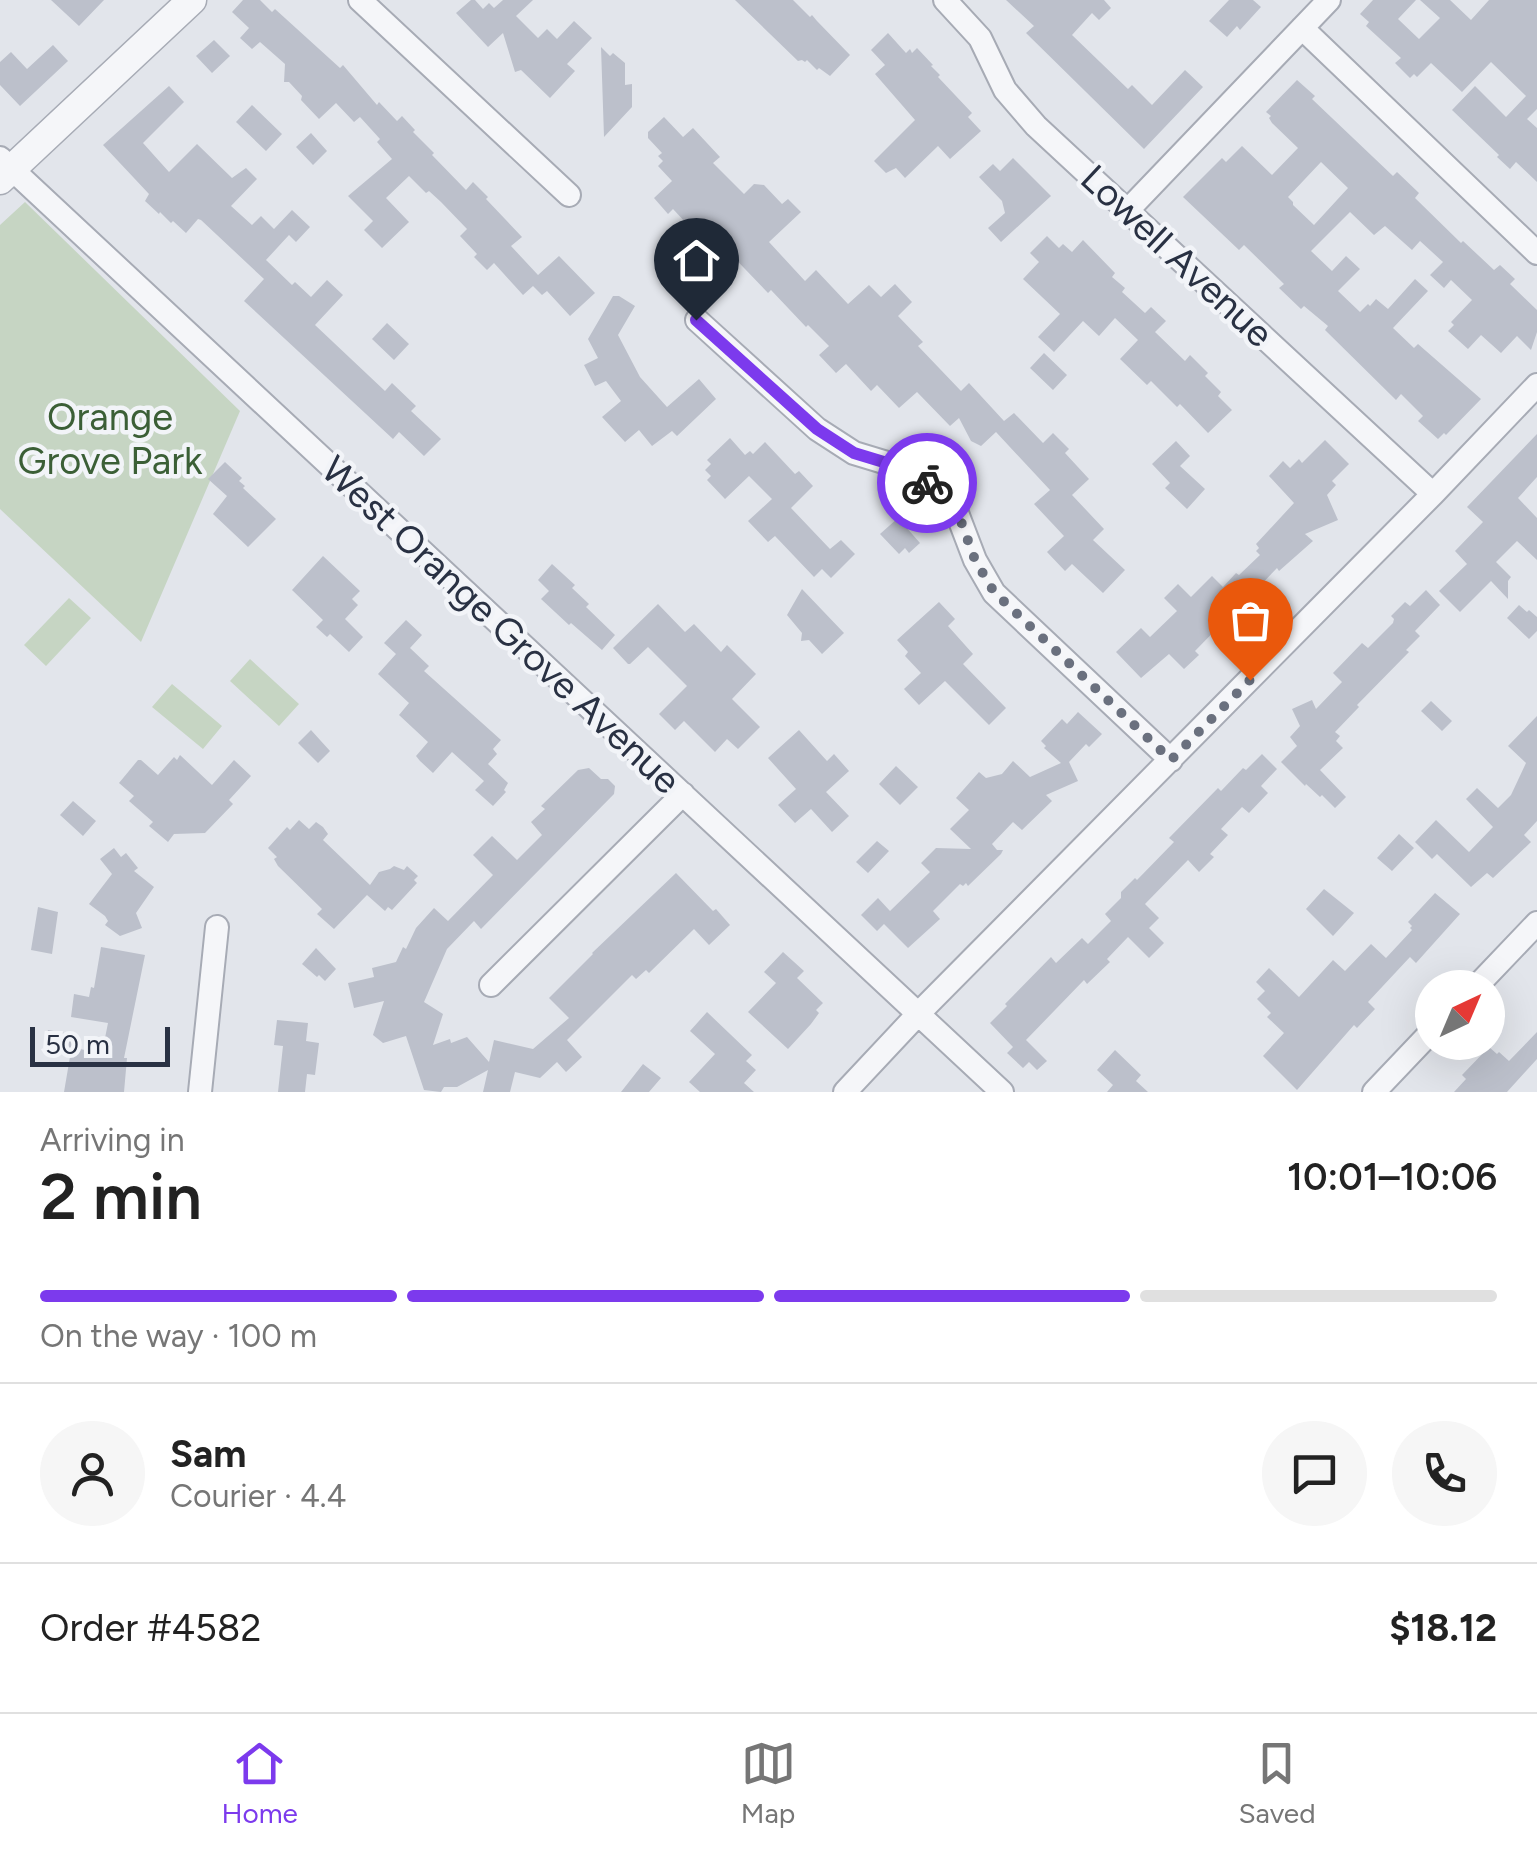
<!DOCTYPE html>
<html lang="en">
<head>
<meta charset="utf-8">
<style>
  body { margin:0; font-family:Figtree,sans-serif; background:#f6f6f6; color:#222; height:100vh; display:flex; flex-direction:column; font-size:38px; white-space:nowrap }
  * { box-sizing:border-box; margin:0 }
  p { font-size:32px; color:#767676 }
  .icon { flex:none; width:55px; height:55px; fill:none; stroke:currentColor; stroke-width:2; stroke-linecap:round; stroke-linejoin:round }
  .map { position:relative; height:1092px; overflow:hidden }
  .side { display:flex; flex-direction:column; background:#fff; flex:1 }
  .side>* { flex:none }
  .needle { width:65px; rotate:44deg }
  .controls { position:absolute; left:1415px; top:970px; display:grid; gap:20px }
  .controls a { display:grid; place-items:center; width:90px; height:90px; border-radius:50%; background:#fff; box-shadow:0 10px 40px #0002; font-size:50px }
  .scale { position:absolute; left:30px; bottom:25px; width:140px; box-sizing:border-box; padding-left:10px; border:5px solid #293143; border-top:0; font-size:28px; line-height:35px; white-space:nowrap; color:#293143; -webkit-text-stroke:8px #f2f4f8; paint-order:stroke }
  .pin { position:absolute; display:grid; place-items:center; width:85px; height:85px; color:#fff; margin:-102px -42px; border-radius:50% 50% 50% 0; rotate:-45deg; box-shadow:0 0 10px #0007 }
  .pin .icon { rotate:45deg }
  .courier { position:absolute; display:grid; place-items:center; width:100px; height:100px; margin:-50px; border:8px solid #7c3aed; border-radius:50%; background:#fff; color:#222; box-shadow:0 2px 12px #0007 }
  .head em { font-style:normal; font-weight:600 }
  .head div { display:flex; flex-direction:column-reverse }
  .head { display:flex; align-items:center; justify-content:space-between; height:170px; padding:0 40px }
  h1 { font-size:65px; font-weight:600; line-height:75px }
  .bar { display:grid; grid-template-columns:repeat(4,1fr); gap:15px 10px; align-content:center; height:120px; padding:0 40px }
  .bar i { height:12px; border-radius:8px; background:#e0e0e0 }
  .bar .selected { background:#7c3aed }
  .bar p { grid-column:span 4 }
  .line { display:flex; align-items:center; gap:25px; padding:0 40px; border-top:2px solid #e0e0e0 }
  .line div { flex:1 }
  .round { display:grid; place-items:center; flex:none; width:105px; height:105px; border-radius:52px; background:#f6f6f6 }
  .dock { display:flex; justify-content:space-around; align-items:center; height:140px; border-top:2px solid #e0e0e0; background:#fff; font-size:28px; color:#767676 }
  .dock a { display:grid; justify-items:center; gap:5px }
  .dock .selected { color:#7c3aed }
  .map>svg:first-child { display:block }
  .green { fill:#c6d5c3 }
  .building { fill:#bcc0cb; fill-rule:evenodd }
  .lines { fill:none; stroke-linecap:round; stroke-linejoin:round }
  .minor-casing { stroke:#a7abb5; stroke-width:26 }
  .tertiary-casing { stroke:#a7abb5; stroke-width:31 }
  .minor { stroke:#f5f6f9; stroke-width:22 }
  .tertiary { stroke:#f5f6f9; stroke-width:28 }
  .done { stroke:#6a707e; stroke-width:10; stroke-dasharray:0 18 }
  .route { stroke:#7c3aed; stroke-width:12 }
  .labels { text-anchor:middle; stroke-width:9; stroke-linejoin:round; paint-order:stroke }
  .street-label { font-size:38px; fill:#293143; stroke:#f2f4f8 }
  .park-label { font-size:38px; fill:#3b5f36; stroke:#f2f4f8 }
</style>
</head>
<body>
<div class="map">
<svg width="1537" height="1092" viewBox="0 0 1537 1092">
  <rect width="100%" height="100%" fill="#e2e5eb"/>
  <path class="green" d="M25,202l215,209 -99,231 -141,-133v-284z
    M69,598l22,20 -45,48 -22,-21z
    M250,659l49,45 -20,22 -49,-45z
    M172,684l50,42 -19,23 -51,-42z"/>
  <path class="building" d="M51,0h53l-25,26z
    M243,0h17l12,12 3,-3 65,59 3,-3 34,40 2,-3 18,19 5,-5 13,14 -2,2 21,21 -2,2 34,35 7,-8 15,15 -2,2 36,38 -11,9 27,29 21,-19 36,37 -25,23 -23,-25 -5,4 -9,-9 -10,9 -29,-32 -7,7 -13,-13 3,-3 -17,-18 7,-7 -26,-27 -12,-11 -3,2 -17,-17 -23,22 23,24 -27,26 -18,-18 9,-9 -25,-25 44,-37 -15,-17 3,-3 -20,-22 -6,5 -18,-19 -17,16 -18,-19 1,-4 -13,-14h-5l1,-18 -25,-22 -8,7 -12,-11 9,-10 -17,-16z
    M471,0h4l8,9 6,-6 5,5 9,-8h30l-17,16 22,22 9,-9 10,10 17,-18 18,17 -25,26 8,7 -25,27 -29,-28 -6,2 -12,-39 -15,14 -32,-34z
    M735,0h58l17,17 2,-2 5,6 33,34 -20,21 -11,-8 -2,2 -10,-10 -2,2 -3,-2 -4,1z
    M1006,0h98l7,8 -12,12 -7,-7 -20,22 56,54 4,-4 20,20 33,-35 18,17 -59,62 -118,-116 8,-7z
    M1229,0h24l8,7 -21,23 -3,-4 -10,11 -18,-16z
    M1373,0h43l-18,19 21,20 21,-21 -20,-18h30l21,20 18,-20h48v109l-10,10 10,9v54l-21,-20 -6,7 -13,-12 2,-2 -47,-45 23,-24 31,31 20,-21 -35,-34 -29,30 -31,-29 -14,14 -3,-3 -4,4 -15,-15 6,-5 -35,-32 3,-4 -9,-8z
    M888,33l18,20 4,-4 2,4 5,-5 16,17 -2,1 9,9 -2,2 34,36 -4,4 13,14 -31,28 -12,-13 -33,32 -9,-10 -10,5 -12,-12 41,-41 -40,-46 10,-9 -14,-15z
    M214,40l16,16 -18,17 -16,-17z
    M53,45l15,16 -48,45 -20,-21v-23l11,-10 16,17z
    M601,47l9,9 3,-3 12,10v22l7,-1v23l-28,30z
    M1297,80l18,16 -3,3 81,77 4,-4 22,21 -4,5 46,45 2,-2 31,29 6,-5 15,14 -5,5 27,26v22l-6,18 -14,-14 -16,17 -20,-18 -13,14 -20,-18 6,-6 -3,-3 21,-22 -21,-20 -7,8 -14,-13 13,-13 -23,-21 -8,9 -27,-24 -11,9 -24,-23 -39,39 21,20 14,-15 14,13 -22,22 22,21 8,-8 2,2 6,-7 12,10 27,-30 13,12 -35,37 21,20 4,-4 63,55 -35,36 -2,-2 -6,6 -20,-18 5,-5 -22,-22 -5,6 -71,-70 3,-4 -24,-20 -3,3 -22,-21 5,-4 -40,-39 -5,5 -56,-53 39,-39 4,4 16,-16 30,29 26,-27 -26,-25 -3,-5 2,-2 -5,-4zM1321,162l27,26 -34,37 -21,-20v-3l-5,-5z
    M169,86l15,16 -41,41 26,29 28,-28 35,34 14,-10 11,11 -26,27 21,19 9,-9 13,13 18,-19 18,17 -14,15 -7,-7 -23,25 26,25 3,-3 16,15 16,-17 16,15 -28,30 70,66 7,-8 24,23 -5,5 30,28 -17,17 -25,-24 -6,7 -149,-138 20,-22 -63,-59 -3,-1 -12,14 -13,-12 -2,2 -11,-11 -1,2 -14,-13 4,-7 -46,-49z
    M252,105l30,29 -16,17 -30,-29z
    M664,117l19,20 10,-9 27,29 -7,6 31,31 10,-10 10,1 18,19 6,-5 13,13 -32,30 36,39 11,-11 32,34 21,-19 12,12 14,-13 17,18 -14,14 25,26 -5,4 43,45 8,-8 35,38 10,-8 29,30 10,-10 16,16 -4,4 24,26 -17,16 32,34 -11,11 32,30 -22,23 -31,-29 -7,7 -18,-19 17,-16 -30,-32 16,-14 -54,-58 -15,14 -10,-5 -12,-23 -9,8 -33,-34 -18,16 -22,-23 -6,6 -25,-27 -10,9 -17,-18 10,-9 -21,-21 -2,2 -35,-37 -3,3 -47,-49 -8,8 -40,-43 -5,5 -14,-16 18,-17 -14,-15 5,-5 -5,-5 4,-3 -14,-15v-6z
    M311,133l16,18 -14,14 -17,-18z
    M1013,158l38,38 -50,46 -13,-14 17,-15 -3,-12 -23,-24 14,-13 7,7z
    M1047,236l12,12 4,-4 9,8 11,-12 32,33 -3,4 13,11 -3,4 23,21 6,-6 15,14 -11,11 30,29 5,-6 18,18 -3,3 16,16 -3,4 14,14 -24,23 -28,-29 -3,3 -26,-26 -4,4 -27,-26 18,-19 -23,-22 -16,18 -16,-15 -29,31 -16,-15 22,-23 -37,-35 16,-17 -9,-9z
    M613,296h6l16,10 -17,29 22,42 27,30 32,-28 17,20 -39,37 -5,-5 -20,15 -13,-16 -14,12 -23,-25 19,-16 -15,-20 -11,5 -11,-21 14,-7 -10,-19z
    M387,323l22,21 -15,16 -22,-21z
    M1044,353l23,22 -14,15 -23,-22z
    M1537,434v43l-19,21 19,20v42l-20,-19 -21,21 15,15 -3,4v18l-17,-18 -31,31 -21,-21 28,-27 -12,-13 28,-29 -16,-15z
    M730,438l15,17 5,-4 3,3 12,-12 30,32 4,-3 14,15 -22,22 39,41 11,-9 14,14 -24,24 -9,-9 -8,8 -39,-41 -7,6 -20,-21 24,-22 -23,-23 -24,23 -18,-19 4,-4 -6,-6 6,-6 -4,-4z
    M1325,440l24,24 -17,17 4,4 -9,10 11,25 -33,14 8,7 -34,30 -2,-3 -22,23 4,4 -12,13 -3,-4 -5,5 -2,-1 -42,43 4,4 -15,14 -15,-15 -28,24 -25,-26 25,-24 9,9 27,-26 -13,-13 14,-14 13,13 21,-21 11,11 13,-14 3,2 21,-20 -4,-4 3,-3 -3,-4 38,-41 -25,-27 14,-15 7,7 9,-9 3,4z
    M1176,441l14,15 -10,10 25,23 -18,20 -22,-21 5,-5 -18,-19z
    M225,462l17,16 -3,3 6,5 -2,2 33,31 -28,28 -35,-33 14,-18 -19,-17z
    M898,518l22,25 -11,10 -4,-5 -6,6 -19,-20z
    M323,556l37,35 -8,8 6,6 -13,14 18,18 -14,15 -19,-18 -3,3 -11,-10 7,-7 -31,-30z
    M552,564l23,21 -3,3 17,16 -3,3 29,28 -13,15 -31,-27 -2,2 -28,-26 8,-8 -11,-11z
    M802,589l42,44 -22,21 -13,-14 -8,1 1,-8 -15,-18z
    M1426,590l14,15 -25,26 5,5 -14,14 3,2 -52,53 2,2 -24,25 5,4 -4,5 7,7 -23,22 26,27 -11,11 -13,-13 -2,2 -14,-13 -1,2 -24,-24 16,-16 -7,-9 10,-11 -8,-17 20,-9 4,9 26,-27 -9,-9 29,-30 6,5 25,-25 1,-4 -3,-3 14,-14 5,4z
    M939,602l16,17 -7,7 25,28 -10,10 43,44 -17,17 -44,-44 -26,24 -15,-16 17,-16 -16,-17 3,-4 -11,-12z
    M658,604l27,28 9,-8 27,28 6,-7 29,29 -24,25 28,28 -22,22 -11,-10 -12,13 -31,-31 -9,9 -16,-16 28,-28 -39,-39 -18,17h-2l-15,-16z
    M1519,605l8,7 2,-2 8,7v14l-8,8 -22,-21z
    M406,620l16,15 -12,13 19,18 -5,5 77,69 -8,9 4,5 -9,10 20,19 -4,7 2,2 -13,14 -18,-16 9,-9 -32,-29 -19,21 -13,-12 -4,-5 12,-14 -29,-27 10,-12 -31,-29 18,-20 -12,-11z
    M1431,701l21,20 -10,10 -21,-20z
    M1078,712l24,22 -13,13 -3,-3 -17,18 9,19 -32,14 6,6 -30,29 -9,-8 -21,22 5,6h6l-2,4 -33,32 -2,-3 -3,3 -3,-2 -27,27 7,8 -32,29 -24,-24 -7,7 -16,-16 17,-17 12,13 40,-39 -9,-9 15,-15 35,1 -21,-20 19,-19 -13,-12 23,-26 7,6 16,-4 11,-13 17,16 31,-14 -17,-15 2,-2 -5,-5 21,-22 5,5z
    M1537,716v105l-13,14 7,7 -38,36 -6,-5 -16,14 -34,-33 -5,5 -17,-17 21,-22 33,32 24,-25 -27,-28 11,-11 21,20 13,-13 15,-32 -18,-17z
    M311,730l19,21 -12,12 -20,-20z
    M799,730l28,31 7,-7 15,17 -23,21 23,24 -17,16 -21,-23 -16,14 -17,-18 18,-16 -28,-31z
    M1262,754l15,15 -16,17 7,7 -19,20 -7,-6 -21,22 7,6 -18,19 4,3 -15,15 -11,-12 -43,44 14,14 -10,10 15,15 -15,15 -21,-21 -21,22 3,3 -23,22 -3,-4 -58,60 21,21 -10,9 -8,-8 -6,6 -16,-15 6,-6 -23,-24 17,-17 -2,-2 46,-47 5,6 26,-25 6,6 23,-23 -6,-7 16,-16v-6l14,-14 2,2 37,-38 -5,-4 49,-50 3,3 22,-23 3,2z
    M180,755l32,30 22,-25 17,16 -22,24 4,4 -28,29 -31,1 -6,8 -19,-16 4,-4 -24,-21 5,-5 -15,-13 19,-23h3l17,15 16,-18 3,3z
    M896,766l22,21 -18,18 -21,-21z
    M589,768l12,11h7l7,7 -1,8 -133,135 -7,-8 -27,28 -23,53 19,12 -10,31 17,-6 1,4 16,-6 22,25 5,-22 39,9 36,-31 -20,-20 44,-44 -1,-1 84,-80 37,38 3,-2 14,16 -21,20 -15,-16 -45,44 -3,-3 -10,9 -4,-4 -65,65 15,17 -16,15 -9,-10 -17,16 -25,-6 -5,20h-27l5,-22 -31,17h-13l-3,5 -17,-2 -18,-54 -23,7 -10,-8 11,-34 -30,7 -6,-25 26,-6 -2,-9 24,-6 7,-15 3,2 10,-21 18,-20 14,13 45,-46 -20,-20 19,-19 25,24 25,-25 -11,-13 14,-13 -4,-3 37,-36z
    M73,801l23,20 -13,15 -23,-21z
    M299,820l10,9 7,-7 7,5 5,7 -5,6 47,45 9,-13 11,-3 4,-3 10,4 3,-4 11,10 -4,4 3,3 -25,27 -4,-3 -3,4 -18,-16 -33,34 -17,-15 5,-5 -44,-43 -4,-7 3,-2 -9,-9 19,-21 3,3z
    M1399,834l15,14 -22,23 -15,-13z
    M877,841l12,10 -21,22 -12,-11z
    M114,848l7,9 5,-4 12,15 -4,3 20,16 -18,26 6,15 -22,8 -15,-11 3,-4 -3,-5 -16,-12 23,-30 -12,-15z
    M1324,889l30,24 -21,23 -27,-27z
    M1435,893l25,21 -44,49 -6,-6 -42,45 7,7 -18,19 -3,-3 -57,65 -34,-34 21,-23 -17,-16 4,-4 -14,-14 8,-8 -9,-9 13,-14 30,29 34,-37 12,11 26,-27 15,14 26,-28 -2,-2 2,-2 -4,-4z
    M38,907l20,5 -6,42 -21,-4z
    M101,947l44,8 -21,103h3l-3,34h-60l7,-41 -26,-4 3,-17 28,5 -2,13 28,5 6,-30 -37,-6 3,-23 15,3 2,-10 3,1z
    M316,948l20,21 -11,12 -6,-6 -2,2 -15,-13z
    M783,952l21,19 -7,7 26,25 -7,7 3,3 -8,11 -23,25 -40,-37 28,-29 -12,-11z
    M707,1012l45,43 -6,6 10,9 -12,13 10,9h-54l-11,-10 26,-28 -25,-23z
    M277,1020l31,3 -2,18 13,2 -4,32 -8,-1 -2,18h-27l5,-46 -9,-1z
    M1537,1032v27l-30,33h-53l12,-13 -4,-4 27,-28 8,7 2,-2 10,9z
    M1115,1050l26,25 -5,6 12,11h-41l6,-7 -16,-15z
    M643,1064l18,14 -12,14h-28z"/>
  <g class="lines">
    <defs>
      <path id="minor" d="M360,0l209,195
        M945,0l35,38 25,52 31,36 397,368
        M1302,28l235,225
        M0,158l1002,934
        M1128,210l201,-210
        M697,320l120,109 37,24 56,17 26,20 21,23 18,47 19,33 177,167
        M491,985l192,-191
        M1475,988l62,-65
        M200,1092l17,-165
        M845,1092l74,-79 514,-519 104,-109
        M1374,1092l58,-61"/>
      <path id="tertiary" d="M0,180l192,-180"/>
    </defs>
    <use href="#minor" class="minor-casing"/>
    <use href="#tertiary" class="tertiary-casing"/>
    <use href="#minor" class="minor"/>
    <use href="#tertiary" class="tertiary"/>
  </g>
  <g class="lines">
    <path class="done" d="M927,483l31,30 17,47 19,32 177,168 79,-80"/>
    <path class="route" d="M696,320l121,109 37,24 56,17 17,13"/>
  </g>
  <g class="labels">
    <g class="street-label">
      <text transform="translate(1177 256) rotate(43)" y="13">Lowell Avenue</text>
      <text transform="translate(501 625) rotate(43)" y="13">West Orange Grove Avenue</text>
    </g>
    <g class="park-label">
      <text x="110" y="430">Orange<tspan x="110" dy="44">Grove Park</tspan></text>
    </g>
  </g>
</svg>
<div class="controls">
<a><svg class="needle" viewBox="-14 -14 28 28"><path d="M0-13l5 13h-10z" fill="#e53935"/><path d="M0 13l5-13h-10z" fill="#767676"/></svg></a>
</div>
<div class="scale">50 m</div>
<div class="pin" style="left:1250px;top:680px;background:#ea580c"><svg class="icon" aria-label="bag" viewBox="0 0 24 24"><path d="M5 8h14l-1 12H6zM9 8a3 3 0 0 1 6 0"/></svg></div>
<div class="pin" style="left:696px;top:320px;background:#1f2937"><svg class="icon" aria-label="home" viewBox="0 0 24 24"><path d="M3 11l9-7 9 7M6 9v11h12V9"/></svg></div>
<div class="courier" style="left:927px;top:483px"><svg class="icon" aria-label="bike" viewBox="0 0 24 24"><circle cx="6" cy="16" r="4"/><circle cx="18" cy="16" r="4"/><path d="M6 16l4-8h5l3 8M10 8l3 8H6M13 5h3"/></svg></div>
</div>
<section class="side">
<div class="head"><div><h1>2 min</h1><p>Arriving in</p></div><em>10:01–10:06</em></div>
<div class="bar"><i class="selected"></i><i class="selected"></i><i class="selected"></i><i></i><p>On the way · 100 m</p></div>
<div class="line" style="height:180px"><a class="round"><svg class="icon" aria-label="person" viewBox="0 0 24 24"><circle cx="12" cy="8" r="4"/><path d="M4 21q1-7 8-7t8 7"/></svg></a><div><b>Sam</b><p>Courier · 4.4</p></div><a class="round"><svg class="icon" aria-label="chat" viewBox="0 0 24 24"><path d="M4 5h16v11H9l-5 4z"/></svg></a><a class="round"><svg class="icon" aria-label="phone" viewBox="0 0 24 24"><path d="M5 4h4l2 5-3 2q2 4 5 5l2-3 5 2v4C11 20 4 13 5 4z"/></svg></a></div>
<div class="line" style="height:130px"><div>Order #4582</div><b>$18.12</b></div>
</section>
<nav class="dock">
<a class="selected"><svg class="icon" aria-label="home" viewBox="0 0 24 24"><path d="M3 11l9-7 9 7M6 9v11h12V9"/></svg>Home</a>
<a><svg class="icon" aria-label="map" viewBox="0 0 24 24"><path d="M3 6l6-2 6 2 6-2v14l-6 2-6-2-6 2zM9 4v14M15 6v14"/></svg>Map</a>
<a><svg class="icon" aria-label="saved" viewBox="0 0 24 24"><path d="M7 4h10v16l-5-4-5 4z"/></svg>Saved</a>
</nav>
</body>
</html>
